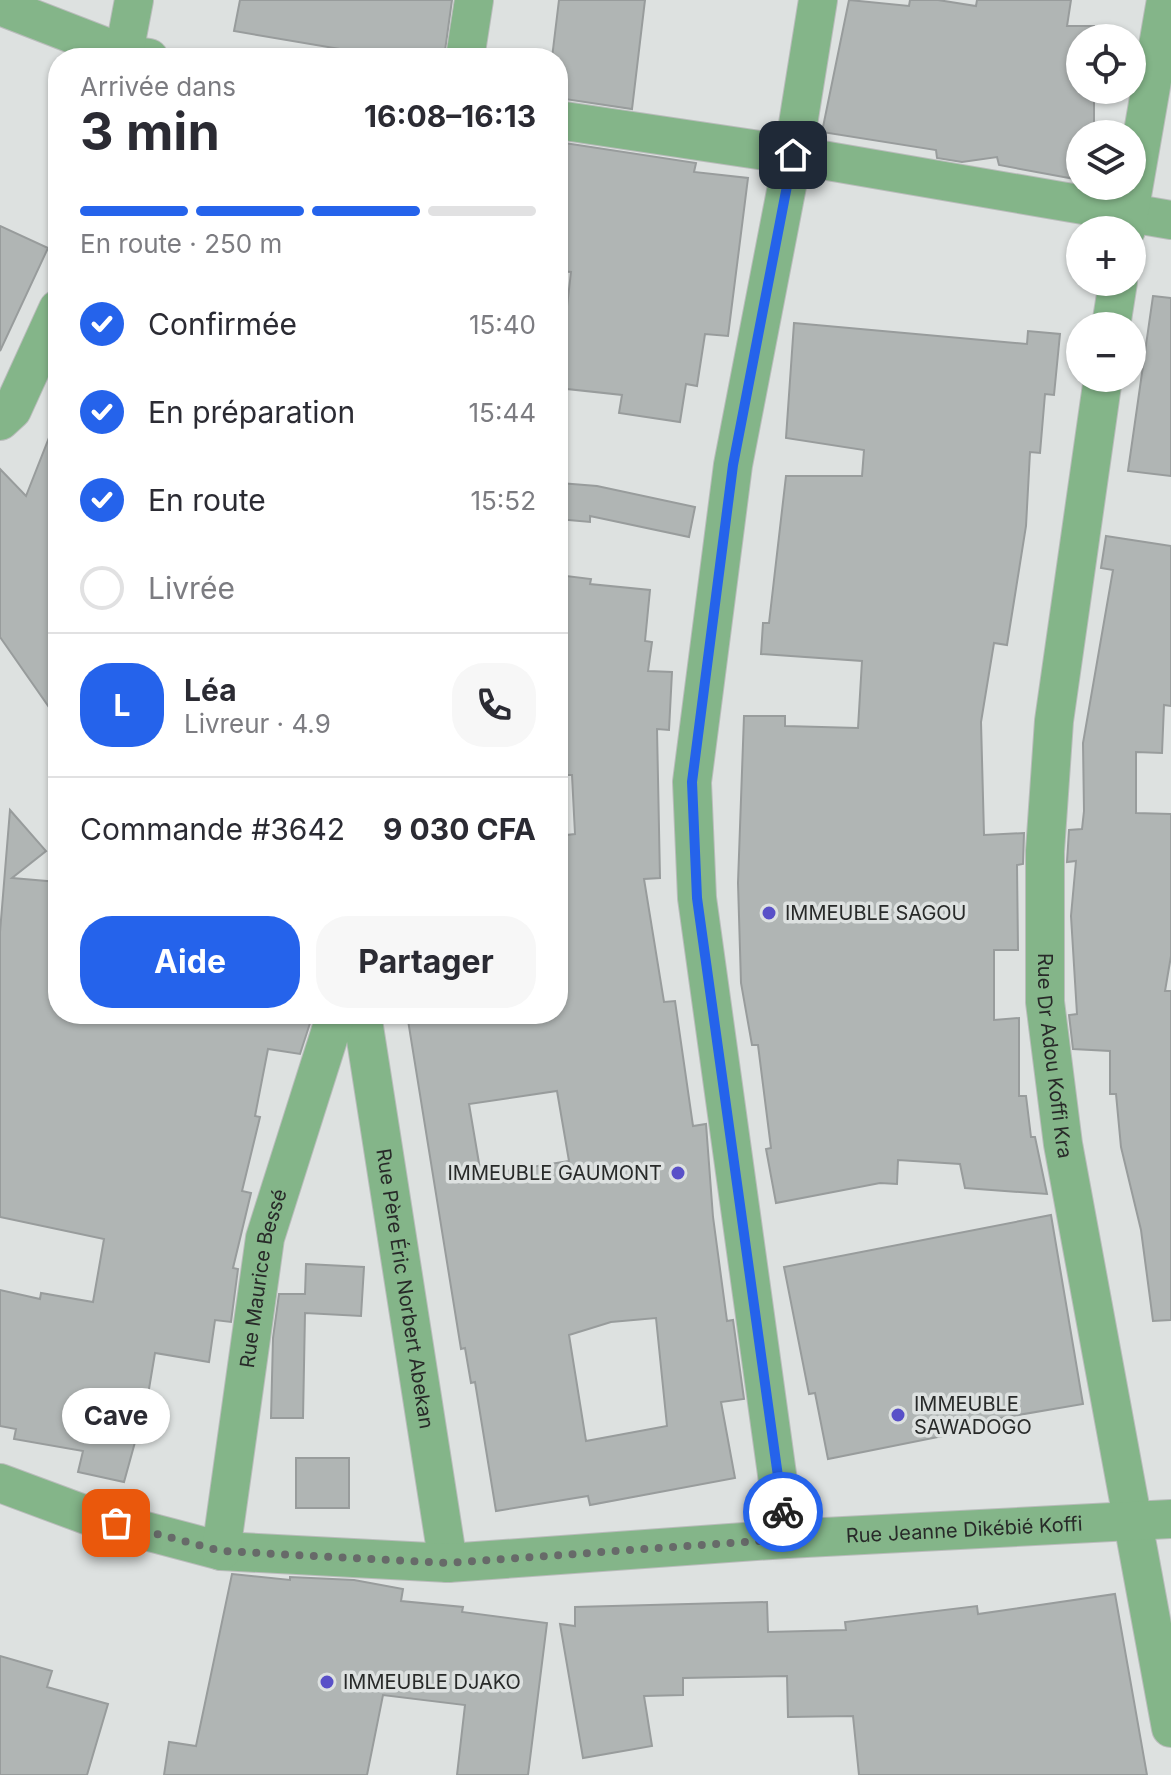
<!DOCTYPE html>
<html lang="fr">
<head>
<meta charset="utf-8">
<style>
  body { margin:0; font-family:Inter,sans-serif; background:#f7f7f7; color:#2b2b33; height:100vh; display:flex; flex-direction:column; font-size:30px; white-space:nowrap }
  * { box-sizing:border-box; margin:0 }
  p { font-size:26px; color:#7c7c81 }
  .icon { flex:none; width:44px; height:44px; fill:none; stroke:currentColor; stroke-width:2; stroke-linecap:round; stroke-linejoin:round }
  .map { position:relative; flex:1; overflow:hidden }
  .panel { position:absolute; left:48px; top:48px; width:520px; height:976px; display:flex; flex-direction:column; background:#fff; border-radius:32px; box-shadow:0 2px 6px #0004 }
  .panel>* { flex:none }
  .fabs { position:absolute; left:1066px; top:24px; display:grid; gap:16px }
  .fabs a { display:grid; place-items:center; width:80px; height:80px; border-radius:50%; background:#fff; box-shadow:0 2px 6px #0004; font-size:40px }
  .pin { position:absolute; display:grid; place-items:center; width:68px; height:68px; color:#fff; margin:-34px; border-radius:16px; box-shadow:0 4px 12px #0006 }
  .courier { position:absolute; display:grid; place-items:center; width:80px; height:80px; margin:-40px; border:6px solid #2563eb; border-radius:50%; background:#fff; color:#222; box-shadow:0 2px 10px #0007 }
  .bubble { position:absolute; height:56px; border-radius:28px; background:#fff; box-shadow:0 2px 6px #0004; font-size:26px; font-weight:700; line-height:56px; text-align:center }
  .summary em { font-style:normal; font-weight:700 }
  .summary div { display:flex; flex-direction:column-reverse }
  .summary { display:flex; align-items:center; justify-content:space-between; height:136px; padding:0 32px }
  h1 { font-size:52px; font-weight:700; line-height:60px }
  .bar { display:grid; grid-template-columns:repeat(4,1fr); gap:12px 8px; align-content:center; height:96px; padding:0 32px }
  .bar i { height:10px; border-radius:6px; background:#e1e1e2 }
  .bar .on { background:#2563eb }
  .bar p { grid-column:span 4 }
  .line { display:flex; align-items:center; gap:20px; padding:0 32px; border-top:2px solid #e1e1e2 }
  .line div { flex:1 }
  .round { display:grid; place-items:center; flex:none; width:84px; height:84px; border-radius:32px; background:#f7f7f7 }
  ol { padding:0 32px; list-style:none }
  li { display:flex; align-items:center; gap:24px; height:88px }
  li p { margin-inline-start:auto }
  li .icon { padding:8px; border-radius:50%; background:#2563eb; color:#fff; stroke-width:4 }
  li:last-child { color:#7c7c81 }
  li i { width:44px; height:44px; border:4px solid #e1e1e2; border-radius:50% }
  .cta { display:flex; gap:16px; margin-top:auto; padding:16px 32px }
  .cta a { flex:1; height:92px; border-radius:32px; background:#2563eb; color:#fff; font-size:32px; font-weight:700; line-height:92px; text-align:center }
  .cta a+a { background:#f7f7f7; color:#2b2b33 }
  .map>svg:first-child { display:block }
  .building { fill:#b0b5b4; stroke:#989c9c; stroke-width:2; fill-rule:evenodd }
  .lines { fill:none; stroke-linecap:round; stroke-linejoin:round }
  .street-casing { stroke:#b9bcbb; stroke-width:40 }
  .street { stroke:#84b589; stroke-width:38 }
  .done { stroke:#676a69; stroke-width:8; stroke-dasharray:0 14.4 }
  .route { stroke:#2563eb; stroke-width:10 }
  .poi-dot { fill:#5950c8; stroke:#dde1e0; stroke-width:3 }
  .labels { text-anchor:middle; stroke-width:7; stroke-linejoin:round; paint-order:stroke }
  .poi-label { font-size:20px; fill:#282a29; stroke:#dde1e0; text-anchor:start }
  .street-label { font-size:20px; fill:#282a29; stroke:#dde1e0 }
</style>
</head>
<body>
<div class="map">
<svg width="1171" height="1775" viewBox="0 0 1171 1775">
  <rect width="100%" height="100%" fill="#dde1e0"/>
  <path class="building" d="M240,0h212l-8,58h-51l-159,-27z
    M559,0h86l-13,109 -74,-11v-40h-6z
    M849,0l60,6 1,-6h28l38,6 1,-6h94l-4,26h27v12h-14v52h14v44h-14v46l-81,-15 -2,-8 -35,5 -25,-4 -1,-8 -114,-18z
    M558,142l138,21 -2,9 54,6 -20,158 -23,-2 -8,52 -11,-2 -6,38 -61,-9 3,-18 -64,-7v-40l4,1 9,-77 -13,-1z
    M0,226l48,22 -48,103z
    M1153,296l18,2v178l-43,-5z
    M794,323l233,21 1,-13 32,3 -6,61 -9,-1 -5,59 -10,-1 -4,74 -19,119 -13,-2 -13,79 3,113 40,-2 -1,31 -6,1 1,85h-24v70l25,-2v78h7l5,41h4l12,57 -82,-6 -5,-24 -62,-4 -1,24 -17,-1 -104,20 -10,-54 5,-1 -13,-103h-6l-11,-62 -3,-100 6,-167h41v10l73,2 4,-67 -101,-7 2,-31h6l17,-147h76l2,-26 -78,-12z
    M56,420l2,1v299l-58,-83v-168l26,27z
    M560,483l37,3 98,21 -6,30 -99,-21v6l-32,-3z
    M1106,536l65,10v160l-7,-1 -2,48 -26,-1v61l35,1v142l-6,35h6v329l-18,1 -12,-91 -20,-83 -5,-53h-6v-43l-37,-2 -4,-34 8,-1 -6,-98 5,-55 -9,1 2,-32 13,-1 2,-18 -1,-68 30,-173 -12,-2z
    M558,575l33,4 -1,5 60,6 -5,51 7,1 -4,29 24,1 -3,58 -12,-1 3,149 -16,1 20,123 11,-1 18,125 13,-2 7,93 14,104 6,-1 11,79 -23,3 14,76 -145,27 -2,-9 -92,15 -21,-129 -4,1 -6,-35 -4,1 -54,-335h151v-178l17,-2 -3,-59h-14zM557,1091l12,70 -88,14 -12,-71zM656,1318l11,108 -81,15 -17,-106 42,-13z
    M10,810l36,41 -34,27 46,4v132h255l-13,40 -32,-5 -13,67 5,1 -18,74 9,2 -18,75 5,1 -7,53 -16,-2 -6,42 -54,-9 -7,42 -24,87 -46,-10 5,-21 -69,-12 2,-10 -16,-3v-136l40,9 1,-6 52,9 11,-63 -104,-22v-285z
    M1051,1215l32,189 -106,18 1,7 -150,30 -13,-66 -6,1 -25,-127z
    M306,1264l58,3 -3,49 -56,-3 -2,105h-32l2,-80 6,-44h26z
    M296,1458h53v50h-53z
    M232,1574l58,6v-3l64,3 49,9 -2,12 62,6 -1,5 85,11 -19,152h-71l8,-70 -82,-10 -16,80h-203l5,-33 27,4z
    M1115,1594l32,181h-288l-6,-59 -65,1 -1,-41 -104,2v17l-39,1 8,50 -69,12 -23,-134 15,2v-19l192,-5 1,30 78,-2 -1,-8 132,-16 1,8z
    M0,1656l52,15 -5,16 61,17 -21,71h-87z"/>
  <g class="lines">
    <defs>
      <g id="street">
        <path d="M0,6l124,48 25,4"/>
        <path d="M123,58l11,-58"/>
        <path d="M465,58l9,-58"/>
        <path d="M558,120l235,35 378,65"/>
        <path d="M1126,230l40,-230"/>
        <path d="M1111,326l7,-44"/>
        <path id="s1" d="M1103,378l-49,343 -9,130v151l18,142 108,584"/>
        <path d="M0,421l12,-11 46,-101"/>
        <path id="s2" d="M362,1014l86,549"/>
        <path id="s3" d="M0,1483l89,33 132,35 227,12 338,-24 385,-20"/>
        <path d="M786,1539l-89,-641 -5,-116 41,-317 60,-310 25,-155"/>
        <path id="s4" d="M221,1551l44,-313 71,-224"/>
      </g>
    </defs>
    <use href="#street" class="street-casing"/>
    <use href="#street" class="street"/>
  </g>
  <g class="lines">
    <path class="done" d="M116,1523l105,28 227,12 338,-24 -3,-27"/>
    <path class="route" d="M783,1512l-86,-614 -5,-116 41,-317 60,-310"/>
  </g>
  <g class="poi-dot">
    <circle cx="769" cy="913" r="8"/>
    <circle cx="678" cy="1173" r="8"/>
    <circle cx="898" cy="1415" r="8"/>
    <circle cx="327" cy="1682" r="8"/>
  </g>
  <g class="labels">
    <g class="poi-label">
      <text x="785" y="920">IMMEUBLE SAGOU</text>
      <text x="662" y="1180" text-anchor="end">IMMEUBLE GAUMONT</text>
      <text x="914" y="1411">IMMEUBLE<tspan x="914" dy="23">SAWADOGO</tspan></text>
      <text x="343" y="1689">IMMEUBLE DJAKO</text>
    </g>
    <g class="street-label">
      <text dy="7" stroke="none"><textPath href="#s1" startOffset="682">Rue Dr Adou Koffi Kra</textPath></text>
      <text dy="7" stroke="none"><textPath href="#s4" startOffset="276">Rue Maurice Bessé</textPath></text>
      <text dy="7" stroke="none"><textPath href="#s2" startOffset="278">Rue Père Éric Norbert Abekan</textPath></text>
      <text dy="7" stroke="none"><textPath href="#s3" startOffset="976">Rue Jeanne Dikébié Koffi</textPath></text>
    </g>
  </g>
</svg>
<div class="fabs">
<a><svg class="icon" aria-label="locate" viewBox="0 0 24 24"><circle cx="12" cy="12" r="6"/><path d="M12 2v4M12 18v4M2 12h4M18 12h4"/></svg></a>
<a><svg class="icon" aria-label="layers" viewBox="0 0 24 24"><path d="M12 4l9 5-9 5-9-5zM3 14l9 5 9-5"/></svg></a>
<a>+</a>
<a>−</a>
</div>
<div class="pin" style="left:116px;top:1523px;background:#ea580c"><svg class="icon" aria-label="bag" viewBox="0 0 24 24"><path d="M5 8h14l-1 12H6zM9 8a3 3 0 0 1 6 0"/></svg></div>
<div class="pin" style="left:793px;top:155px;background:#1f2937"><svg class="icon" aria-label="home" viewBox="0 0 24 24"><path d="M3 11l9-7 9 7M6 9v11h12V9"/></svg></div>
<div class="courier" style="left:783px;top:1512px"><svg class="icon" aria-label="bike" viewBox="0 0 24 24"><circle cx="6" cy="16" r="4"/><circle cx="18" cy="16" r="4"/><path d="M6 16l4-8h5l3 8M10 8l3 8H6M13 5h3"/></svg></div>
<div class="bubble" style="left:62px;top:1388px;width:108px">Cave</div>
<section class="panel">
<div class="summary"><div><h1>3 min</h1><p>Arrivée dans</p></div><em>16:08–16:13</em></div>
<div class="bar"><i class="on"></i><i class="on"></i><i class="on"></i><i></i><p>En route · 250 m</p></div>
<ol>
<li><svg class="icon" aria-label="check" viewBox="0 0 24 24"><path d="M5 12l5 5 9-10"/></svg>Confirmée<p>15:40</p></li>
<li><svg class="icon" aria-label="check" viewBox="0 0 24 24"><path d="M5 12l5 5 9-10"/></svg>En préparation<p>15:44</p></li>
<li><svg class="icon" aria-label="check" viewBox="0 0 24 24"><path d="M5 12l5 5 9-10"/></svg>En route<p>15:52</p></li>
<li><i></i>Livrée</li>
</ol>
<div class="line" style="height:144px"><b class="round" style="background:#2563eb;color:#fff">L</b><div><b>Léa</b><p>Livreur · 4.9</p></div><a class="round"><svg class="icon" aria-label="phone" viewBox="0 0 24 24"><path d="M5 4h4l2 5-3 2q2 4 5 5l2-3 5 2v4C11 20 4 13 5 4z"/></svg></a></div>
<div class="line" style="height:104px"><div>Commande #3642</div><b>9 030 CFA</b></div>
<div class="cta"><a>Aide</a><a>Partager</a></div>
</section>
</div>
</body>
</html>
